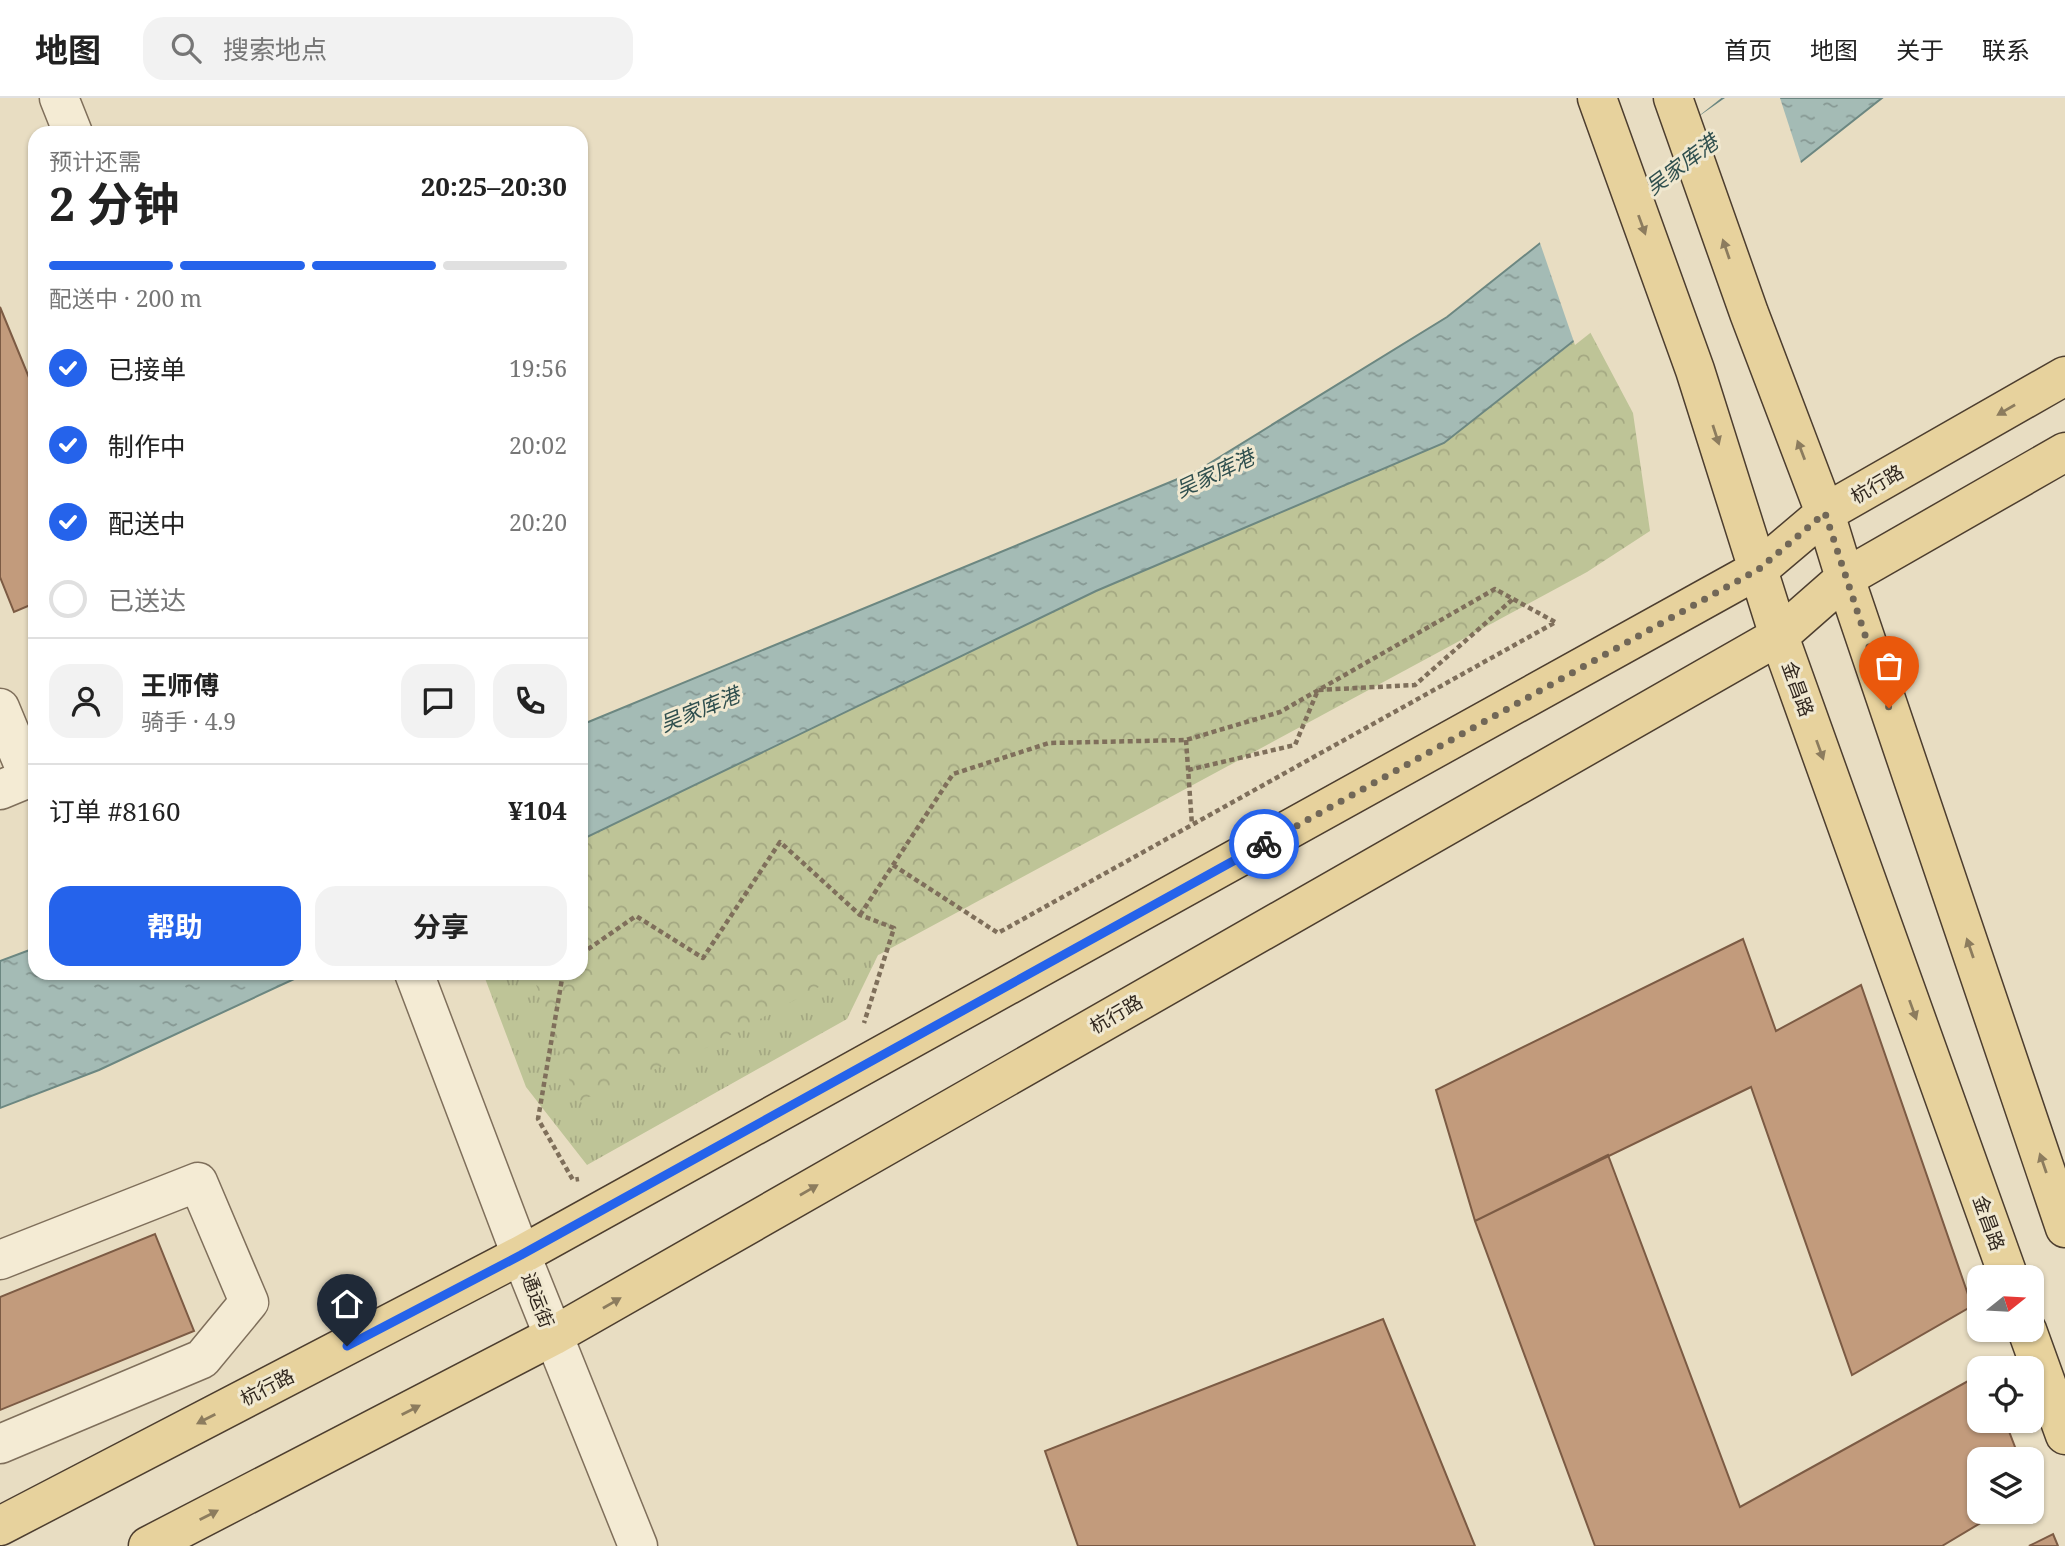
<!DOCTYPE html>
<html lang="zh">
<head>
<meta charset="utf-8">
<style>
  body { margin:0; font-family:"Noto Serif","Noto Sans SC",serif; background:#f2f2f2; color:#222; height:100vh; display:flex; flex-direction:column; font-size:26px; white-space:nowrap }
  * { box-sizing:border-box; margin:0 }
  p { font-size:23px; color:#767676 }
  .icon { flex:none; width:38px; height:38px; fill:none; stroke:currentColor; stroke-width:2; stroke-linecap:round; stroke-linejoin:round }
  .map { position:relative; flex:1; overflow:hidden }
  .sheet { position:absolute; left:28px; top:28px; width:560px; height:854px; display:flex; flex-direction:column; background:#fff; border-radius:21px; box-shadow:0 2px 5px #0004 }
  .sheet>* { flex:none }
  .needle { width:46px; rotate:72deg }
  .buttons { position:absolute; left:1967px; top:1167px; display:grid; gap:14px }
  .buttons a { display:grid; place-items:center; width:77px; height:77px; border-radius:14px; background:#fff; box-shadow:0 2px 5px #0004; font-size:35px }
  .pin { position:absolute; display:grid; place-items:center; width:60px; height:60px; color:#fff; margin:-72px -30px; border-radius:50% 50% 50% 0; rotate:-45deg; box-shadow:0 0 7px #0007 }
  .pin .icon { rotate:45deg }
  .courier { position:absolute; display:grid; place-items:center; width:70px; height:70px; margin:-35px; border:5px solid #2563eb; border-radius:50%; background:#fff; color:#222; box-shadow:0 2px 9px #0007 }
  .summary em { font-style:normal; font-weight:700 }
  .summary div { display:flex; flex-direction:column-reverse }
  .summary { display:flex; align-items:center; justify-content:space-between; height:119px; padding:0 21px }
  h1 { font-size:46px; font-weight:700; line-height:52px }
  .bar { display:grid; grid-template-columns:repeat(4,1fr); gap:10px 7px; align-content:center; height:84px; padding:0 21px }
  .bar i { height:9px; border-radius:5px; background:#e0e0e0 }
  .bar .active { background:#2563eb }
  .bar p { grid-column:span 4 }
  .line { display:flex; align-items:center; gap:18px; padding:0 21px; border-top:2px solid #e0e0e0 }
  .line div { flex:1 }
  .round { display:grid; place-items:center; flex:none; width:74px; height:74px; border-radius:21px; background:#f2f2f2 }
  ol { padding:0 21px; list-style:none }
  li { display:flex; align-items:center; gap:21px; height:77px }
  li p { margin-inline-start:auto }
  li .icon { padding:7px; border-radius:50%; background:#2563eb; color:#fff; stroke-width:4 }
  li:last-child { color:#767676 }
  li i { width:38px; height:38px; border:4px solid #e0e0e0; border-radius:50% }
  .primary-button { display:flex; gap:14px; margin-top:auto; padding:14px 21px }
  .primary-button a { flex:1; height:80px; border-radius:21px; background:#2563eb; color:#fff; font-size:28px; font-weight:700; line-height:80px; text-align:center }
  .primary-button a+a { background:#f2f2f2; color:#222 }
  header { display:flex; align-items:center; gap:42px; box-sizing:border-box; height:98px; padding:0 35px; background:#fff; border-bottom:2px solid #e0e0e0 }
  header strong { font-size:33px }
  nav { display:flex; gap:38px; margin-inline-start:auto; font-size:24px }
  .search { width:490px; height:63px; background:#f2f2f2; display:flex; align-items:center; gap:18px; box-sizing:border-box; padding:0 24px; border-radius:21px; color:#767676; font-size:26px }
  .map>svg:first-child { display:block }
  .grass { fill:url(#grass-tufts) }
  .park { fill:url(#park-crowns) }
  .water { fill:url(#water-ripples); stroke:#6c8781; stroke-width:2 }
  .pier { fill:#e8ddc2 }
  .building { fill:#c29b7c; stroke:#7c5b44; stroke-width:2 }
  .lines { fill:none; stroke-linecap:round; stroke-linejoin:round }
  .minor-casing { stroke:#7f6f5b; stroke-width:41 }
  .major-casing { stroke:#4d3e2f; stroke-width:41 }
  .path { stroke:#7f6f5b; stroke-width:4.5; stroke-dasharray:5 3.5; stroke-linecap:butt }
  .minor { stroke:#f4ebd4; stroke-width:38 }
  .major { stroke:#e7d29d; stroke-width:38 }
  .oneway { fill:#8c7c5e }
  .done { stroke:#716757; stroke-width:7; stroke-dasharray:0 12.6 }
  .route { stroke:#2563eb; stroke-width:9 }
  .labels { text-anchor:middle; stroke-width:6; stroke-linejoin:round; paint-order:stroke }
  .street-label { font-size:19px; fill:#31271e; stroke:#f0e8d0 }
  .water-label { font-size:21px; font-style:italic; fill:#2f4f4e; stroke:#f0e8d0 }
</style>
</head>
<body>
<header>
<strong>地图</strong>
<div class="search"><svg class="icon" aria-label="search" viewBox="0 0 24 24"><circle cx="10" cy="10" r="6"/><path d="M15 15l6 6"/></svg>搜索地点</div>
<nav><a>首页</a><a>地图</a><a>关于</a><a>联系</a></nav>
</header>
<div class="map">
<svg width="2065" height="1448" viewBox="0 0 2065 1448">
  <defs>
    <pattern id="grass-tufts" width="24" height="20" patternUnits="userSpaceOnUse" patternTransform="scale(1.75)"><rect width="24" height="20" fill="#bec497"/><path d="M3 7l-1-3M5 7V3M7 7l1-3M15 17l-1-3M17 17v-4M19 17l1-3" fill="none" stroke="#a4a882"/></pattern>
    <pattern id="park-crowns" width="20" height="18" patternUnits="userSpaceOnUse" patternTransform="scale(1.75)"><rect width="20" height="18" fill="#bec497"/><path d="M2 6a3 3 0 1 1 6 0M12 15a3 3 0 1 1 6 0" fill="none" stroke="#a4a882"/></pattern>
    <pattern id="water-ripples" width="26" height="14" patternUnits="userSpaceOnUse" patternTransform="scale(1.75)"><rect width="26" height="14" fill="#a4bbb5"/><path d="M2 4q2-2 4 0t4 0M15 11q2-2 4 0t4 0" fill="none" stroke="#869893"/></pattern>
  </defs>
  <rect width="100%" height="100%" fill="#e8ddc2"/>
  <path class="grass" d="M878,857l-31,64 -260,146 -61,-78 -43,-114h98z"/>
  <path class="park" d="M1589,232l44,83 17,118 -63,41 -879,475 -131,55 -45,-129h49v-133l515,-249 348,-148z"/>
  <path class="water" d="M1723,0h159l-438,345 -348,148 -515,249v-115l616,-254 250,-154z
    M35,850v25h272l-208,97 -99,38v-147z"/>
  <path class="pier" d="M1725,0h55l22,68 -227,179 -36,-105 120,-96z"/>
  <path class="building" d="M0,209l35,85v211l-21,9 -14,-35z
    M1743,841l33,92 85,-46 111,321 -120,69 -101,-288 -276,134 -39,-131z
    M1608,1057l132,352 239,-132v46h26l15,39h-41v52h20l-57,34h-347l-120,-325z
    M155,1136l39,97 -194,79v-113z
    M1383,1221l92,227h-397l-33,-95z
    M2053,1436l5,12h-29z"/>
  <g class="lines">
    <defs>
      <path id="minor" d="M59,0l14,35
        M0,610l29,70 -29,12
        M414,875l107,282 117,291
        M0,1162l198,-78 51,120 -47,57 -202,85"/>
      <path id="major" d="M1597,0l98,272 84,266 230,642
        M1673,0l76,215 76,200 20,65 220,650
        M2027,1232l38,105
        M0,1428l521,-271 1238,-686 66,-56 240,-137
        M148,1448l405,-210 1226,-700 66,-58 220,-126"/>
    </defs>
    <use href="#minor" class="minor-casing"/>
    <use href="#major" class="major-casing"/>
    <path class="path" d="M1186,642l6,85
      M1188,672l107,-25 23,-55 97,-5 98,-86
      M893,767l105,68 556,-310
      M860,817l93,-141 96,-31 137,-3 94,-28 215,-123 60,33
      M581,856l55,-38 67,42 77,-116 80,73 34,13 -30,95
      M563,875l-25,146 35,61 6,-1"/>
    <use href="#minor" class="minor"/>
    <use href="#major" class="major"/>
  </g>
  <defs><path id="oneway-solid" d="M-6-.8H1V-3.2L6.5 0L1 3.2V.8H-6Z" transform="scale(1.75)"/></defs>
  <g class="oneway">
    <use href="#oneway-solid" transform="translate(1642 127) rotate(70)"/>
    <use href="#oneway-solid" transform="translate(1726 151) rotate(-109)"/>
    <use href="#oneway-solid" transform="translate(2006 312) rotate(150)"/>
    <use href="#oneway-solid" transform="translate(1716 337) rotate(72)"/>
    <use href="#oneway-solid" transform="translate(1801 352) rotate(-111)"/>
    <use href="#oneway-solid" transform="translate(1820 652) rotate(70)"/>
    <use href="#oneway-solid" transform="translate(1970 850) rotate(-109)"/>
    <use href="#oneway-solid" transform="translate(1913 912) rotate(70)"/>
    <use href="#oneway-solid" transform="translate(2043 1065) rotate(-109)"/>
    <use href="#oneway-solid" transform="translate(809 1092) rotate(-30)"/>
    <use href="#oneway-solid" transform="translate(612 1205) rotate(-30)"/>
    <use href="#oneway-solid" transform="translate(411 1312) rotate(-27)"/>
    <use href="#oneway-solid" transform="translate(206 1321) rotate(153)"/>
    <use href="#oneway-solid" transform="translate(209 1417) rotate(-27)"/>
  </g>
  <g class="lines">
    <path class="done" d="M1264,746l495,-275 66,-56 64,195"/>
    <path class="route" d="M347,1248l174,-91 743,-411"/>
  </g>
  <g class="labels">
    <g class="street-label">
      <text transform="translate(1877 386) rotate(-30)" y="7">杭行路</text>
      <text transform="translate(1798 591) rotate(70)" y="7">金昌路</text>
      <text transform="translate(1116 916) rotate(-30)" y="7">杭行路</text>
      <text transform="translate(1989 1125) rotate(70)" y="7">金昌路</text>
      <text transform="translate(538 1202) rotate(69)" y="7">通运街</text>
      <text transform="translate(267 1289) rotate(-27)" y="7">杭行路</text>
    </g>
    <g class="water-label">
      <text transform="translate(1682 67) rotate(-37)" y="7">吴家库港</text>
      <text transform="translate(1215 376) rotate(-25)" y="7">吴家库港</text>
      <text transform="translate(700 612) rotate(-22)" y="7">吴家库港</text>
    </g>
  </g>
</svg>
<div class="buttons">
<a><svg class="needle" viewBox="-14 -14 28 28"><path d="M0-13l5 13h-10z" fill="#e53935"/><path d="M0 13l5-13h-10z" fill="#767676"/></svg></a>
<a><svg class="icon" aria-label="locate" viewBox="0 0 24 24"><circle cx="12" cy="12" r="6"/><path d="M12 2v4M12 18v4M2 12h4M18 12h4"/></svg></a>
<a><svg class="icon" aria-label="layers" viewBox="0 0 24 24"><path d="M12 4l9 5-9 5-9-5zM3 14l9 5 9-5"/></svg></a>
</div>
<div class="pin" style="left:1889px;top:610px;background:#ea580c"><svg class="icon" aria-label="bag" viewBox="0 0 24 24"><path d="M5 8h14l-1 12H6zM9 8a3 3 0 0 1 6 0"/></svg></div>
<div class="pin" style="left:347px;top:1248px;background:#1f2937"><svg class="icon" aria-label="home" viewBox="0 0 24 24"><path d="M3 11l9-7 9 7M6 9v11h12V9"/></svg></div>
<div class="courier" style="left:1264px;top:746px"><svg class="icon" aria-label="bike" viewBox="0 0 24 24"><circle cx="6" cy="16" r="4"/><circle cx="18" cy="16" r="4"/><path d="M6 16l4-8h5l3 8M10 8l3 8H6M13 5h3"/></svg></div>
<section class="sheet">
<div class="summary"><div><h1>2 分钟</h1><p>预计还需</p></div><em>20:25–20:30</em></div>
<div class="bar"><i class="active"></i><i class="active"></i><i class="active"></i><i></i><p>配送中 · 200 m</p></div>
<ol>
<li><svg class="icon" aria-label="check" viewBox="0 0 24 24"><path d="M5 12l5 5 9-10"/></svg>已接单<p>19:56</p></li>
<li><svg class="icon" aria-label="check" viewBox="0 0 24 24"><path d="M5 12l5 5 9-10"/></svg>制作中<p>20:02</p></li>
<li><svg class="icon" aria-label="check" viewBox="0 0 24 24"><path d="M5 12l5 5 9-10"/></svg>配送中<p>20:20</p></li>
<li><i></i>已送达</li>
</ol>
<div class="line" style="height:126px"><a class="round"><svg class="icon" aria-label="person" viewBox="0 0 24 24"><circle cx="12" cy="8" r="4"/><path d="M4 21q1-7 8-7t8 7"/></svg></a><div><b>王师傅</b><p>骑手 · 4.9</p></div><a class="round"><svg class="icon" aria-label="chat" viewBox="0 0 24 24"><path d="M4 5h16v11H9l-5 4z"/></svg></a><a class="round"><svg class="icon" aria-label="phone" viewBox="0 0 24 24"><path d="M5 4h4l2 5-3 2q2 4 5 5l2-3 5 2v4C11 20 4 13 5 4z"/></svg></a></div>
<div class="line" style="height:91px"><div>订单 #8160</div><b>¥104</b></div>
<div class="primary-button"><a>帮助</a><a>分享</a></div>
</section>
</div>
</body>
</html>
